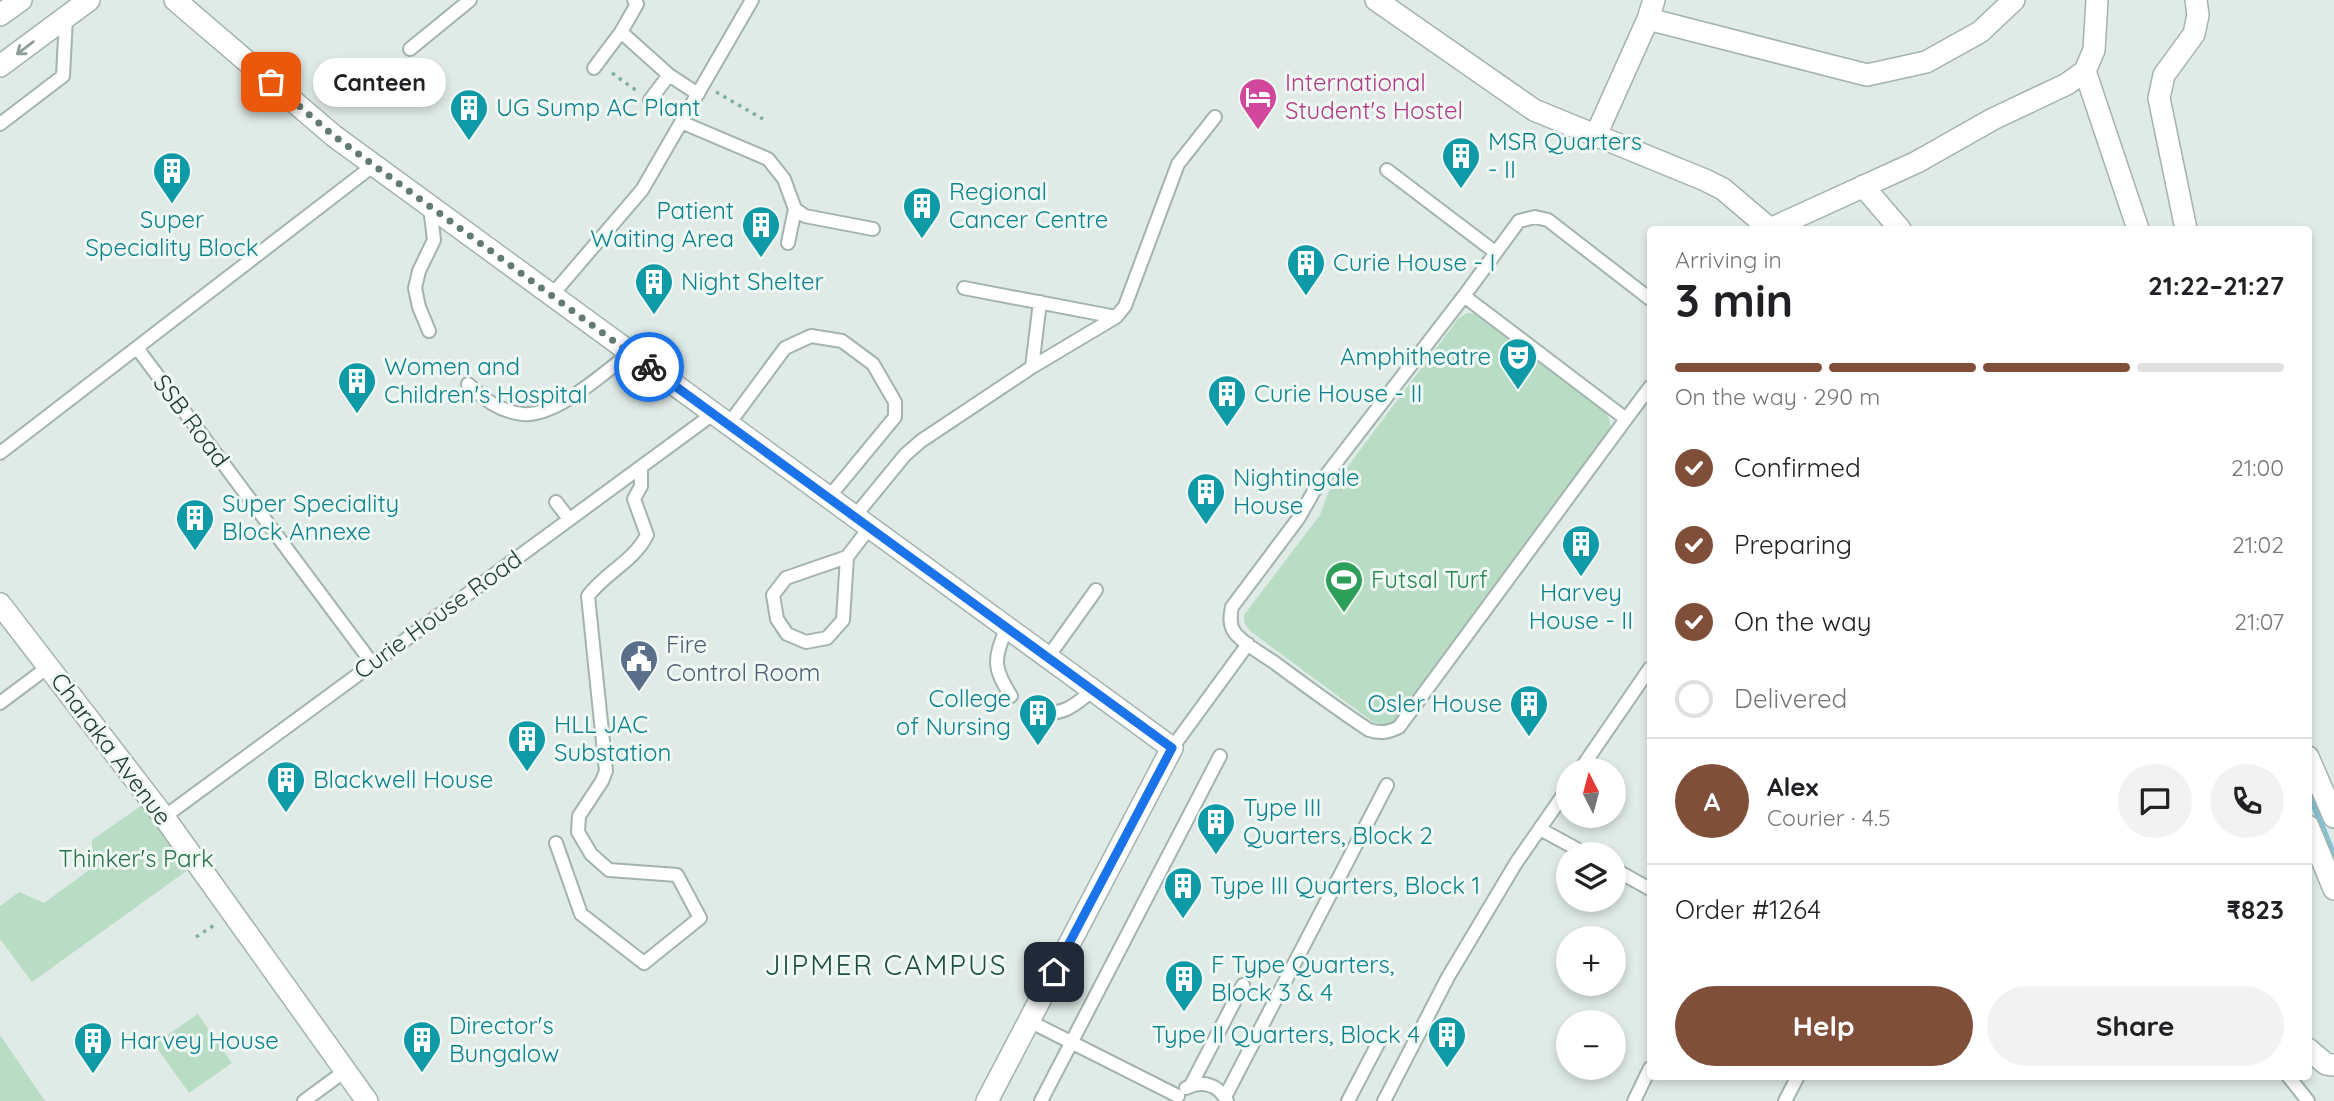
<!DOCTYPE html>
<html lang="en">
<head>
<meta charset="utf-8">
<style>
  body { margin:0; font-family:Quicksand,sans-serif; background:#f2f2f2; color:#202124; height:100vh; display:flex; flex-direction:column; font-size:26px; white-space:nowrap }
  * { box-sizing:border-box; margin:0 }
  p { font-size:23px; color:#757577 }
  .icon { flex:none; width:38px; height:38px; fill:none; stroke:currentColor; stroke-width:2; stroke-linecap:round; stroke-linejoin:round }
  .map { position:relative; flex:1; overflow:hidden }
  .panel { position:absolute; left:1647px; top:226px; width:665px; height:854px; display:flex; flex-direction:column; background:#fff; border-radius:7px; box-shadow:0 4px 10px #0003 }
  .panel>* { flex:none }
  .needle { width:46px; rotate:354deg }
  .fabs { position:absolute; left:1556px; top:758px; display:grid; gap:14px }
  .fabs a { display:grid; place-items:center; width:70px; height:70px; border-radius:50%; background:#fff; box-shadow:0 4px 10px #0003; font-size:35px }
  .pin { position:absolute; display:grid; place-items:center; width:60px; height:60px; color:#fff; margin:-30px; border-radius:14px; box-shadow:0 4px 10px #0006 }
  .courier { position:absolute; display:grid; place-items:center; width:70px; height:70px; margin:-35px; border:5px solid #1a73e8; border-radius:50%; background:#fff; color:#222; box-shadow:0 2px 9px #0007 }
  .bubble { position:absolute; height:49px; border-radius:24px; background:#fff; box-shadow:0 4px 10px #0003; font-size:23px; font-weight:700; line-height:49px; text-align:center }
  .overview em { font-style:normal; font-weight:700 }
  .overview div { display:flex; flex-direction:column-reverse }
  .overview { display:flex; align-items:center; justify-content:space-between; height:119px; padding:0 28px }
  h1 { font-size:46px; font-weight:700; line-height:52px }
  .bar { display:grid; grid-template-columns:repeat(4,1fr); gap:10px 7px; align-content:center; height:84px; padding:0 28px }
  .bar i { height:9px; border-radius:5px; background:#e0e0e0 }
  .bar .current { background:#804f3a }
  .bar p { grid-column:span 4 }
  .line { display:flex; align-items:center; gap:18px; padding:0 28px; border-top:2px solid #e0e0e0 }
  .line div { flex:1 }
  .round { display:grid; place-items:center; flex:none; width:74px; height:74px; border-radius:37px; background:#f2f2f2 }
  ol { padding:0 28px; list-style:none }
  li { display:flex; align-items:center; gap:21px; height:77px }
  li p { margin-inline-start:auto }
  li .icon { padding:7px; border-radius:50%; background:#804f3a; color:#fff; stroke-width:4 }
  li:last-child { color:#757577 }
  li i { width:38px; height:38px; border:4px solid #e0e0e0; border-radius:50% }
  .button { display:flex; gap:14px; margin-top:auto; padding:14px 28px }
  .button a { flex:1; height:80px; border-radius:42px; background:#804f3a; color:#fff; font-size:28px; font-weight:700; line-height:80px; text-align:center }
  .button a+a { background:#f2f2f2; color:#202124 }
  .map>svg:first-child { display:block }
  .green { fill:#b8ddc4 }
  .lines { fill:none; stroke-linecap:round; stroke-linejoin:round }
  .stream { stroke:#86c1d2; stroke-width:6 }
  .lane-casing { stroke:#a3b3ae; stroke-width:16 }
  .street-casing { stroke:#a3b3ae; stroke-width:24 }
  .path { stroke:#7fb0a4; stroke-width:3.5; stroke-dasharray:3.5 5; stroke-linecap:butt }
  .lane { stroke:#fff; stroke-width:12 }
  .street { stroke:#fff; stroke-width:21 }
  .oneway { stroke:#909e9a }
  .done { stroke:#637974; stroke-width:7; stroke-dasharray:0 12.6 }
  .route { stroke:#1a73e8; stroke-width:9 }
  .labels { text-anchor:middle; stroke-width:6; stroke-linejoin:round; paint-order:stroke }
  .hotel-label { font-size:24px; fill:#b23c85; stroke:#f0f8f4; text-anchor:start }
  .culture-label { font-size:24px; fill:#0d838f; stroke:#f0f8f4; text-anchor:start }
  .street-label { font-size:24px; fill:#203c36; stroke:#f0f8f4 }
  .leisure-label { font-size:24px; fill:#27864d; stroke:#f0f8f4; text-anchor:start }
  .service-label { font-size:24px; fill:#4e5e75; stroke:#f0f8f4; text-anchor:start }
  .park-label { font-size:24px; fill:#29734b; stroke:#f0f8f4 }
  .quarter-label { font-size:28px; letter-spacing:2px; fill:#1c4e45; stroke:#f0f8f4 }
</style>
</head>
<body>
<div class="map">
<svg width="2334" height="1101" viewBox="0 0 2334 1101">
  <rect width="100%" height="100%" fill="#e0ebe7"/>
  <path class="green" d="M1467,313l9,1 128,97c7,8 8,14 4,24l-209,282c-8,8 -15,9 -26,5l-123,-91 -6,-9v-7l76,-100 8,-22 130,-174z
    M145,803l47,64 -160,115 -32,-43v-33l19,-14 25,11 48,-35v-28z
    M198,1014l34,49 -43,30 -35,-49z
    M0,1035l45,66h-45z"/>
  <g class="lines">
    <path class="stream" d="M2308,791l26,65"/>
    <defs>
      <path id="lane" d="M634,0l3,4 -16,28 48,43 29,19
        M410,49l60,-49
        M594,68l27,-36
        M650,100l19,-25
        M681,122l87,37 16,20 11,30 10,7 68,13
        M0,124l63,-48 3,-58
        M1387,170l108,82
        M788,243l7,-34
        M964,288l152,29
        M552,295l90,-105 110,-190
        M1464,296l162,123 -227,308c-10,5 -18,7 -30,3 -32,-21 -63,-44 -94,-67 -13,-9 -30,-18 -40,-30 -6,-8 -5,-17 -3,-26l66,-88 16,-28z
        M1464,296l55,-75 16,-4 13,3 102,79
        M429,331l-10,-24 -4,-19 4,-17 15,-31 -4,-33
        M137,348l235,315
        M1032,367l8,-65
        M468,384c16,15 32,28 55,30 33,3 82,-42 107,-61
        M1626,419l24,-32
        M728,425l57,-77 26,-12 31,5 31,23 22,38v15l-66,80
        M0,453l374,-288
        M556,502l13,17
        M855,516l50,-61 16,-14 111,-74 84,-50 9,-11 53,-142 37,-47
        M847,557l-61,21 -13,17 4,24 10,15 19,8 21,-4 16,-18 4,-63 23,-30
        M1007,627c-13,32 -15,39 4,69
        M1048,657l48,-67
        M0,703l48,-36
        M1032,711c29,6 40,-3 61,-21
        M1172,748l76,-104
        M1580,770l70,-102
        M164,817l549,-403
        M1540,829l46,25
        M556,843l25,71 63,49 56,-45 -23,-43 -68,-5 -18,-16 -13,-22 1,-16 23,-35 4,-10 -18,-175c17,-23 46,-35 59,-61l-13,-36 7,-13v-19
        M1614,869l36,20
        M1029,1021l149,75
        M2288,1076l20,25
        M1191,1085l52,-100
        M1186,1088c17,-8 32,-4 41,13
        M1225,1097l162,-312
        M304,1101l41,-30
        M1041,1101l179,-345
        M1348,1101l33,-63
        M1384,1101l64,-124 68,-114 52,-75
        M1634,1101l16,-33
        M1785,1101l13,-25"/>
      <path id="street" d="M175,0l159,136 838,612 -185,353
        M1376,0l158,110 171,70 18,9 47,40
        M0,15l21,-15
        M1648,19l219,56 59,-13 54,-30 34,-32
        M0,66l89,-66
        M2085,71l53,158
        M1596,135l52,-116 6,-19
        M1863,186l37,43
        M1770,229l147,-67 76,-43 74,-35 18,-13 9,-21 3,-50
        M2186,229l-27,-131 5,-23 30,-41 4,-19 -2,-15
        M0,604l164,213 203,284
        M2308,757l26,60
        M2308,826l26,63
        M2308,1049l18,15 8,1"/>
    </defs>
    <use href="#lane" class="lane-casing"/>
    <use href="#street" class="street-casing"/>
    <path class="path" d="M612,73l25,18
      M716,92l47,27
      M196,937l20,-13"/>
    <use href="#lane" class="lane"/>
    <use href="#street" class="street"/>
  </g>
  <defs><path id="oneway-shaft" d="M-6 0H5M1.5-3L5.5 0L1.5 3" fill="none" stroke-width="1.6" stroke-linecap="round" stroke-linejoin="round" transform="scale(1.75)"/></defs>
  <use class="oneway" href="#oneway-shaft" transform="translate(25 48) rotate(143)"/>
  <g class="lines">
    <path class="done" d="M271,82l63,54 315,231"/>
    <path class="route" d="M649,367l523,381 -118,224"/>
  </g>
  <defs>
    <symbol id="hotel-pin" viewBox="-11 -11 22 30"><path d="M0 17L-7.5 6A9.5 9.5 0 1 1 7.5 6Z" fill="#d1479c" stroke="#f0f8f4"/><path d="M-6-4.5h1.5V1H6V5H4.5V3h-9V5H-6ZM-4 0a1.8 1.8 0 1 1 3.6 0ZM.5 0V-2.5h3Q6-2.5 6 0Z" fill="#fff"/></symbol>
    <symbol id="building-pin" viewBox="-11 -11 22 30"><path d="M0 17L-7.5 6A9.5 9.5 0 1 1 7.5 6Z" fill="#0f9aa8" stroke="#f0f8f4"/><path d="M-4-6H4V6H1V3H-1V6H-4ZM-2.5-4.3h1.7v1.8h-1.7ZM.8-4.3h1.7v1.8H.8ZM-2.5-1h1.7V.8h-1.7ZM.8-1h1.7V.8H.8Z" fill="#fff"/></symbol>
    <symbol id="theatre-pin" viewBox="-11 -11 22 30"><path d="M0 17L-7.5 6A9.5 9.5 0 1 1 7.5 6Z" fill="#0f9aa8" stroke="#f0f8f4"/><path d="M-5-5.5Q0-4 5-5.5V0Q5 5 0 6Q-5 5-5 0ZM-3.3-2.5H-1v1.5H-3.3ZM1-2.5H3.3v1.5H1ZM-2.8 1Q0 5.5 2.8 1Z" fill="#fff"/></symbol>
    <symbol id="stadium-pin" viewBox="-11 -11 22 30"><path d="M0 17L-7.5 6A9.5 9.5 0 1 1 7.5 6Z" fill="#2e9e5b" stroke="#f0f8f4"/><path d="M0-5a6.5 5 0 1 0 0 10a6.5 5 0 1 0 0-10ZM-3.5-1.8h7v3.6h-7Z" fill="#fff"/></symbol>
    <symbol id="civic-pin" viewBox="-11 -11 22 30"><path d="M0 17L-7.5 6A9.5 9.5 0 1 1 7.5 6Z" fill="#5c6f8a" stroke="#f0f8f4"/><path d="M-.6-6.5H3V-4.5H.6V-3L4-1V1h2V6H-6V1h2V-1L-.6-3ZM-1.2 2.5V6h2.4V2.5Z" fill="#fff"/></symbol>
  </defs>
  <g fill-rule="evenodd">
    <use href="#hotel-pin" x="1236" y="75" width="44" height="60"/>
    <use href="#building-pin" x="447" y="86" width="44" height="60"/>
    <use href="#building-pin" x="1439" y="134" width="44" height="60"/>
    <use href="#building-pin" x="150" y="149" width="44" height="60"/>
    <use href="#building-pin" x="900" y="184" width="44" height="60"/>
    <use href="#building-pin" x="739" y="203" width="44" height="60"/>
    <use href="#building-pin" x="1284" y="241" width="44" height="60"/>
    <use href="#building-pin" x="632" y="260" width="44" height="60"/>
    <use href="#theatre-pin" x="1496" y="335" width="44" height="60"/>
    <use href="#building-pin" x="335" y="359" width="44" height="60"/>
    <use href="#building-pin" x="1205" y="372" width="44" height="60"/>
    <use href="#building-pin" x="1184" y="470" width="44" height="60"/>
    <use href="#building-pin" x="173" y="496" width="44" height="60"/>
    <use href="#building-pin" x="1559" y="522" width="44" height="60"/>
    <use href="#stadium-pin" x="1322" y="558" width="44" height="60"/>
    <use href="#civic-pin" x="617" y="637" width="44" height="60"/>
    <use href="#building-pin" x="1507" y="682" width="44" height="60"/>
    <use href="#building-pin" x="1016" y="691" width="44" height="60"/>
    <use href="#building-pin" x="505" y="717" width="44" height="60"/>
    <use href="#building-pin" x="264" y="758" width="44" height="60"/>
    <use href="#building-pin" x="1194" y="800" width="44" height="60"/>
    <use href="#building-pin" x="1161" y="864" width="44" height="60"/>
    <use href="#building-pin" x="1162" y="957" width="44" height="60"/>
    <use href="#building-pin" x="1425" y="1013" width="44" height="60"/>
    <use href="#building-pin" x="400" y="1018" width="44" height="60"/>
    <use href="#building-pin" x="71" y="1019" width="44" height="60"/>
  </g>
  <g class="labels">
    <g class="hotel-label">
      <text x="1285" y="91">International<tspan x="1285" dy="28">Student's Hostel</tspan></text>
    </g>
    <g class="culture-label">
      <text x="496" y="116">UG Sump AC Plant</text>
      <text x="1488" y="150">MSR Quarters<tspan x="1488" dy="28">- II</tspan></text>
      <text x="949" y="200">Regional<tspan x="949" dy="28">Cancer Centre</tspan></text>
      <text x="734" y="219" text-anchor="end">Patient<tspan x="734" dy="28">Waiting Area</tspan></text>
      <text x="172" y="228" text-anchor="middle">Super<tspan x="172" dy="28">Speciality Block</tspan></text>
      <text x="1333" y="271">Curie House - I</text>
      <text x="681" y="290">Night Shelter</text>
      <text x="1491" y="365" text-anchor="end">Amphitheatre</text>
      <text x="384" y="375">Women and<tspan x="384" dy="28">Children's Hospital</tspan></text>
      <text x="1254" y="402">Curie House - II</text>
      <text x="1233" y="486">Nightingale<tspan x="1233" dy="28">House</tspan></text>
      <text x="222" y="512">Super Speciality<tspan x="222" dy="28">Block Annexe</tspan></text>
      <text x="1581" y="601" text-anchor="middle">Harvey<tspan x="1581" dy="28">House - II</tspan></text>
      <text x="1011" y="707" text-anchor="end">College<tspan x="1011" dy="28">of Nursing</tspan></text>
      <text x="1502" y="712" text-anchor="end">Osler House</text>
      <text x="554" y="733">HLL JAC<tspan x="554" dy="28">Substation</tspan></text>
      <text x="313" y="788">Blackwell House</text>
      <text x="1243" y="816">Type III<tspan x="1243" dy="28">Quarters, Block 2</tspan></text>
      <text x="1210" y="894">Type III Quarters, Block 1</text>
      <text x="1211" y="973">F Type Quarters,<tspan x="1211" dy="28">Block 3 &amp; 4</tspan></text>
      <text x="449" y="1034">Director's<tspan x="449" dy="28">Bungalow</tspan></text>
      <text x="1420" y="1043" text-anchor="end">Type II Quarters, Block 4</text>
      <text x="120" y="1049">Harvey House</text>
    </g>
    <g class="street-label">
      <text transform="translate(191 421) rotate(53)" y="8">SSB Road</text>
      <text transform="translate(438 615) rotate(-36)" y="8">Curie House Road</text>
      <text transform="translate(111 749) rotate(53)" y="8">Charaka Avenue</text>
    </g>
    <g class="leisure-label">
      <text x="1371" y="588">Futsal Turf</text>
    </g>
    <g class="service-label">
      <text x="666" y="653">Fire<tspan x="666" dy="28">Control Room</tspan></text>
    </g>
    <g class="park-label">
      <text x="136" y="867">Thinker's Park</text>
    </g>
    <g class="quarter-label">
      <text x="886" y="975">JIPMER CAMPUS</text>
    </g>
  </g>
</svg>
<div class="fabs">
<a><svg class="needle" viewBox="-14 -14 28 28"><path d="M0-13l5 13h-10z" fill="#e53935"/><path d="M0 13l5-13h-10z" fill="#757577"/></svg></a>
<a><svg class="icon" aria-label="layers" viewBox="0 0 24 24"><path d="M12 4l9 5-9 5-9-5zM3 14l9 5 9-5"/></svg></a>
<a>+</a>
<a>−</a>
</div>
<div class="pin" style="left:271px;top:82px;background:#ea580c"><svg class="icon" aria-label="bag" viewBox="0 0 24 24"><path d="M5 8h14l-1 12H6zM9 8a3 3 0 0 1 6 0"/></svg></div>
<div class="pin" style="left:1054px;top:972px;background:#1f2937"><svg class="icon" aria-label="home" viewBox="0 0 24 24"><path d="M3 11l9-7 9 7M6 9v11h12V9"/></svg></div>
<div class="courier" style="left:649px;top:367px"><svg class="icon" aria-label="bike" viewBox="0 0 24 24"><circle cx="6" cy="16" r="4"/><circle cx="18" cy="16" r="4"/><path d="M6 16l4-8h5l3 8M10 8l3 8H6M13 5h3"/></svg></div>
<div class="bubble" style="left:313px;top:58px;width:133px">Canteen</div>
<section class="panel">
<div class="overview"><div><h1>3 min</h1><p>Arriving in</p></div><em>21:22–21:27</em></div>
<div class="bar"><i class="current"></i><i class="current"></i><i class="current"></i><i></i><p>On the way · 290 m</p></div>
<ol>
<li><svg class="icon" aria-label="check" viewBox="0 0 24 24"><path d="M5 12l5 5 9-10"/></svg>Confirmed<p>21:00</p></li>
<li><svg class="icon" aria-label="check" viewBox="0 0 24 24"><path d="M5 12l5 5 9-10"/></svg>Preparing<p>21:02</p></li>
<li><svg class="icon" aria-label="check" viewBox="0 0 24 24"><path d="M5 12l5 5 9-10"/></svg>On the way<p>21:07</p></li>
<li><i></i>Delivered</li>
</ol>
<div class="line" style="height:126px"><b class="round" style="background:#804f3a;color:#fff">A</b><div><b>Alex</b><p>Courier · 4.5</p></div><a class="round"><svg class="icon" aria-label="chat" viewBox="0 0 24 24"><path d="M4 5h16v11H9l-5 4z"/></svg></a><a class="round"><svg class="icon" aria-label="phone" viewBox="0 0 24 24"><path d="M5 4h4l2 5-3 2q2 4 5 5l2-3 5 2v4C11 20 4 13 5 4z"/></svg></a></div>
<div class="line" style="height:91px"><div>Order #1264</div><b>₹823</b></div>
<div class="button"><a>Help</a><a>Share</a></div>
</section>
</div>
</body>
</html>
